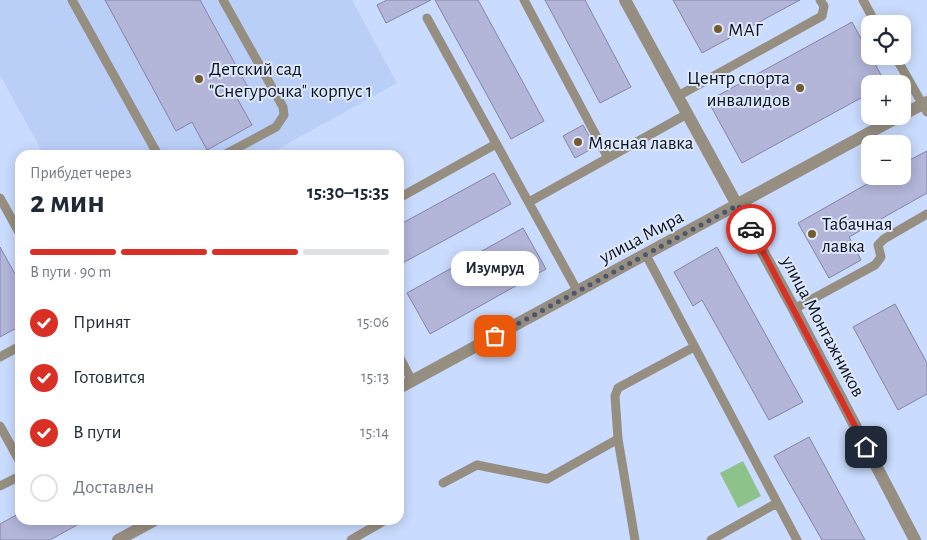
<!DOCTYPE html>
<html lang="ru">
<head>
<meta charset="utf-8">
<style>
  body { margin:0; font-family:"Alegreya Sans",sans-serif; background:#f2f2f3; color:#1f2937; height:100vh; display:flex; flex-direction:column; font-size:19px; white-space:nowrap }
  * { box-sizing:border-box; margin:0 }
  p { font-size:16px; color:#747a83 }
  .icon { flex:none; width:28px; height:28px; fill:none; stroke:currentColor; stroke-width:2; stroke-linecap:round; stroke-linejoin:round }
  .map { position:relative; flex:1; overflow:hidden }
  .panel { position:absolute; left:15px; top:150px; width:389px; height:375px; display:flex; flex-direction:column; background:#fff; border-radius:15px; box-shadow:0 2px 12px #0003 }
  .panel>* { flex:none }
  .buttons { position:absolute; left:861px; top:15px; display:grid; gap:10px }
  .buttons a { display:grid; place-items:center; width:50px; height:50px; border-radius:10px; background:#fff; box-shadow:0 2px 12px #0003; font-size:25px }
  .pin { position:absolute; display:grid; place-items:center; width:42px; height:42px; color:#fff; margin:-21px; border-radius:10px; box-shadow:0 2px 8px #0006 }
  .courier { position:absolute; display:grid; place-items:center; width:50px; height:50px; margin:-25px; border:4px solid #d93025; border-radius:50%; background:#fff; color:#222; box-shadow:0 1px 6px #0007 }
  .bubble { position:absolute; height:35px; border-radius:15px; background:#fff; box-shadow:0 2px 12px #0003; font-size:16px; font-weight:700; line-height:35px; text-align:center }
  .head em { font-style:normal; font-weight:700 }
  .head div { display:flex; flex-direction:column-reverse }
  .head { display:flex; align-items:center; justify-content:space-between; height:85px; padding:0 15px }
  h1 { font-size:32px; font-weight:700; line-height:38px }
  .bar { display:grid; grid-template-columns:repeat(4,1fr); gap:8px 5px; align-content:center; height:60px; padding:0 15px }
  .bar i { height:6px; border-radius:4px; background:#e0e1e3 }
  .bar .selected { background:#d93025 }
  .bar p { grid-column:span 4 }
  ol { padding:0 15px; list-style:none }
  li { display:flex; align-items:center; gap:15px; height:55px }
  li p { margin-inline-start:auto }
  li .icon { padding:5px; border-radius:50%; background:#d93025; color:#fff; stroke-width:4 }
  li:last-child { color:#747a83 }
  li i { width:28px; height:28px; border:2px solid #e0e1e3; border-radius:50% }
  .map>svg:first-child { display:block }
  .built { fill:#bacff8 }
  .green { fill:#8ec28b }
  .building { fill:#b3b5d9; stroke:#8485a8 }
  .lines { fill:none; stroke-linecap:round; stroke-linejoin:round }
  .service { stroke:#968e80; stroke-width:9 }
  .minor { stroke:#968e80; stroke-width:12 }
  .done { stroke:#4d576b; stroke-width:5; stroke-dasharray:0 9 }
  .route { stroke:#d93025; stroke-width:6 }
  .poi-dot { fill:#745c2d; stroke:#dde8fd; stroke-width:2 }
  .labels { text-anchor:middle; stroke-width:4; stroke-linejoin:round; paint-order:stroke }
  .poi-label { font-size:19px; fill:#0a101c; stroke:#dde8fd; text-anchor:start }
  .street-label { font-size:19px; fill:#0a101c; stroke:#dde8fd }
</style>
</head>
<body>
<div class="map">
<svg width="927" height="540" viewBox="0 0 927 540">
  <rect width="100%" height="100%" fill="#c9dbfe"/>
  <path class="built" d="M0,0h352l45,83 -130,72h-223l-44,-80z"/>
  <path class="green" d="M743,461l18,35 -23,12 -18,-35z"/>
  <path class="building" d="M105,0h95l50,91 -13,7 15,27 -45,25 -15,-28 -16,9z
    M387,0h44l-45,23 -9,-18z
    M435,0h43l66,121 -33,18z
    M545,0h40l46,87 -31,16z
    M673,0h127l-98,53z
    M852,22l34,62h-16v9l-128,70 -34,-62z
    M583,125l12,22 -20,11 -12,-22z
    M927,151v42l-78,44 12,23 -32,18 -31,-55 83,-47h21v-12z
    M494,173l17,31 -112,61v-40z
    M523,228l23,41 -116,65 -23,-41z
    M0,247l20,36v43l-20,11z
    M717,247l86,155 -34,18 -67,-120 -9,6 -19,-34z
    M895,304l32,59v31l-29,16 -45,-83z
    M809,437l56,103h-43l-48,-84z
    M20,513v7h66l-36,20h-50v-16z"/>
  <g class="lines">
    <path class="service" d="M72,0l86,155
      M223,0l60,107 1,8 -8,12 -52,28
      M524,0l84,158 -79,44
      M863,0l13,24
      M427,18l151,274
      M895,56l32,56
      M678,96l144,-80 2,-10 -4,-6
      M608,158l79,-44
      M0,198l20,36
      M399,198l97,-54
      M646,255l151,285
      M794,309l81,-44 6,-8 -3,-12 6,-6 43,-25
      M399,356l13,25
      M0,357l20,-11
      M0,426l20,36
      M618,439l17,101
      M443,483l34,-18 70,14 71,-40 -3,-43 3,-8 76,-41
      M0,486l20,-10
      M351,540l31,-18
      M711,540l66,-37"/>
    <path class="minor" d="M625,0l169,309 121,231
      M902,115l25,-13
      M399,388l501,-272
      M118,540l37,-20"/>
  </g>
  <g class="lines">
    <path class="done" d="M495,336l243,-131 13,24"/>
    <path class="route" d="M751,229l115,218"/>
  </g>
  <g class="poi-dot">
    <circle cx="718" cy="29" r="5"/>
    <circle cx="199" cy="79" r="5"/>
    <circle cx="800" cy="88" r="5"/>
    <circle cx="578" cy="142" r="5"/>
    <circle cx="812" cy="234" r="5"/>
  </g>
  <g class="labels">
    <g class="poi-label">
      <text x="728" y="36">МАГ</text>
      <text x="209" y="75">Детский сад<tspan x="209" dy="22">"Снегурочка" корпус 1</tspan></text>
      <text x="790" y="84" text-anchor="end">Центр спорта<tspan x="790" dy="22">инвалидов</tspan></text>
      <text x="588" y="149">Мясная лавка</text>
      <text x="822" y="230">Табачная<tspan x="822" dy="22">лавка</tspan></text>
    </g>
    <g class="street-label">
      <text transform="translate(641 236) rotate(-28)" y="7">улица Мира</text>
      <text transform="translate(824 326) rotate(62)" y="7">улица Монтажников</text>
    </g>
  </g>
</svg>
<div class="buttons">
<a><svg class="icon" aria-label="locate" viewBox="0 0 24 24"><circle cx="12" cy="12" r="6"/><path d="M12 2v4M12 18v4M2 12h4M18 12h4"/></svg></a>
<a>+</a>
<a>−</a>
</div>
<div class="pin" style="left:495px;top:336px;background:#ea580c"><svg class="icon" aria-label="bag" viewBox="0 0 24 24"><path d="M5 8h14l-1 12H6zM9 8a3 3 0 0 1 6 0"/></svg></div>
<div class="pin" style="left:866px;top:447px;background:#1f2937"><svg class="icon" aria-label="home" viewBox="0 0 24 24"><path d="M3 11l9-7 9 7M6 9v11h12V9"/></svg></div>
<div class="courier" style="left:751px;top:229px"><svg class="icon" aria-label="car" viewBox="0 0 24 24"><path d="M5 17H2v-5l4-1 3-4h7l3 4 3 1v5h-3M9 17h6M6 11h13"/><circle cx="7" cy="17" r="2"/><circle cx="17" cy="17" r="2"/></svg></div>
<div class="bubble" style="left:451px;top:251px;width:88px">Изумруд</div>
<section class="panel">
<div class="head"><div><h1>2 мин</h1><p>Прибудет через</p></div><em>15:30–15:35</em></div>
<div class="bar"><i class="selected"></i><i class="selected"></i><i class="selected"></i><i></i><p>В пути · 90 m</p></div>
<ol>
<li><svg class="icon" aria-label="check" viewBox="0 0 24 24"><path d="M5 12l5 5 9-10"/></svg>Принят<p>15:06</p></li>
<li><svg class="icon" aria-label="check" viewBox="0 0 24 24"><path d="M5 12l5 5 9-10"/></svg>Готовится<p>15:13</p></li>
<li><svg class="icon" aria-label="check" viewBox="0 0 24 24"><path d="M5 12l5 5 9-10"/></svg>В пути<p>15:14</p></li>
<li><i></i>Доставлен</li>
</ol>
</section>
</div>
</body>
</html>
